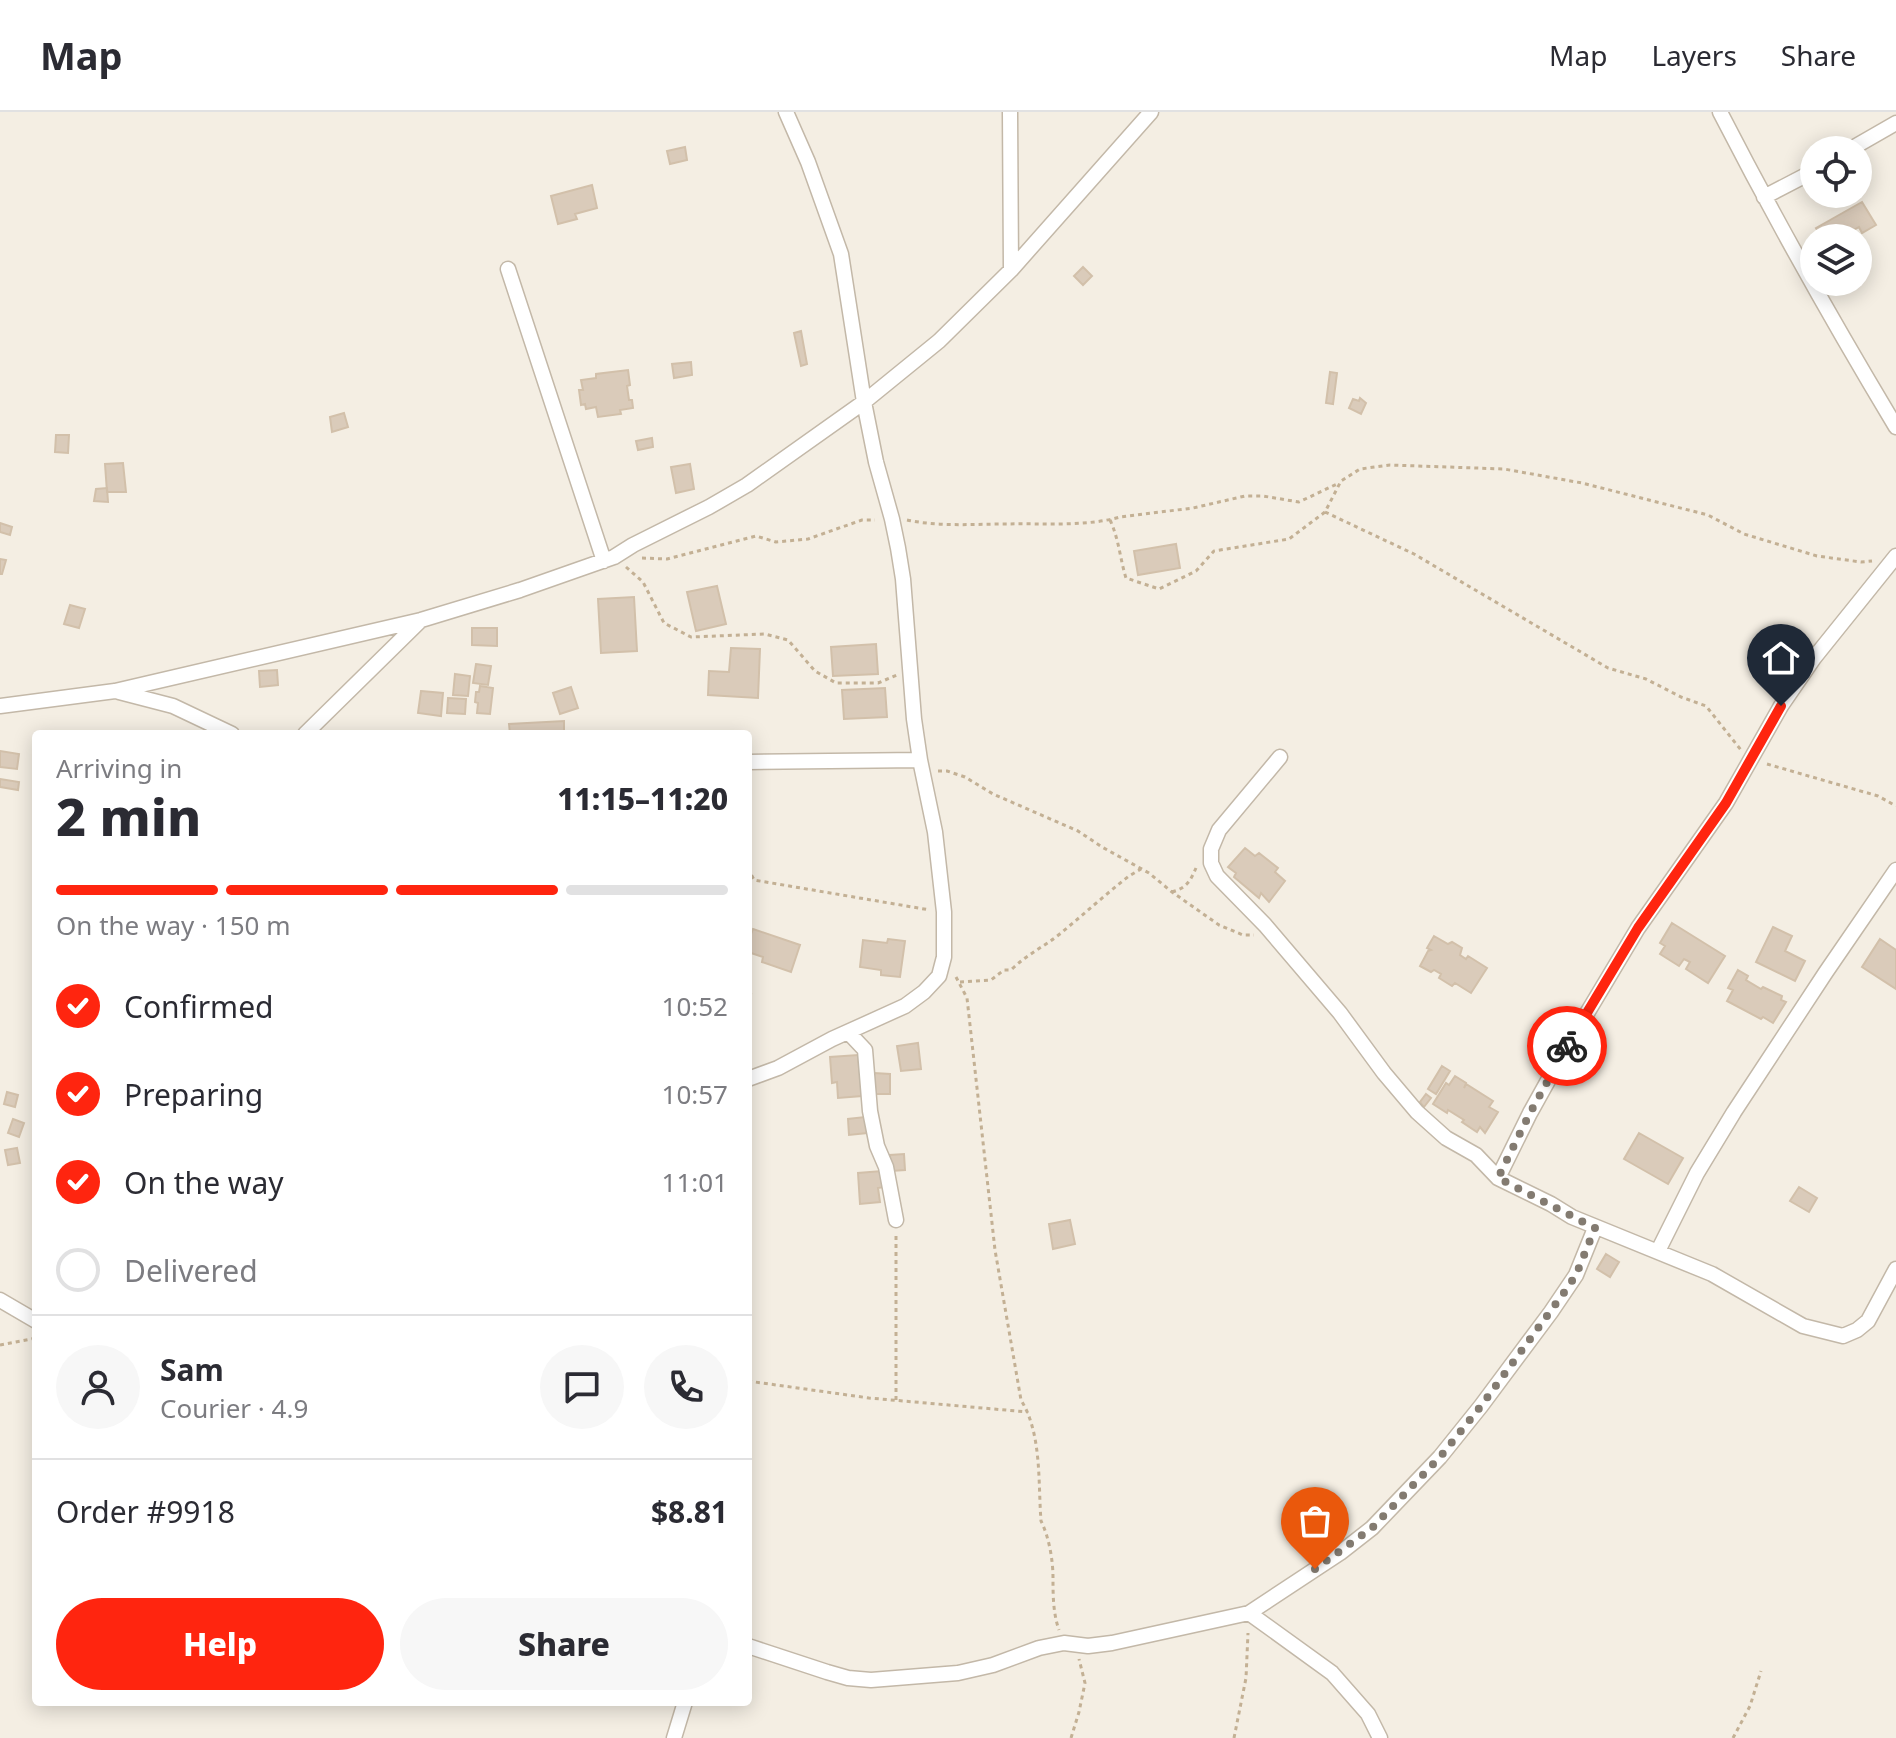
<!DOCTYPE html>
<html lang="en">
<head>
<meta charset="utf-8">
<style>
  body { margin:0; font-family:"Noto Sans",sans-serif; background:#f7f7f7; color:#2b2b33; height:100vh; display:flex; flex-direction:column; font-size:30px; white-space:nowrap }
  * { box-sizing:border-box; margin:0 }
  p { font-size:26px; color:#7c7c81 }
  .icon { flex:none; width:44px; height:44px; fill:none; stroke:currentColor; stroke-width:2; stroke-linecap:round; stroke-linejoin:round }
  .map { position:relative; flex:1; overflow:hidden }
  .details { position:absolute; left:32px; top:618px; width:720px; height:976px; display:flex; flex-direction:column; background:#fff; border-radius:8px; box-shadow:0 4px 20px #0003 }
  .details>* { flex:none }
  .tools { position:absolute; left:1800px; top:24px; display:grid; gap:16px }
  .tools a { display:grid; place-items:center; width:72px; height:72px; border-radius:50%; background:#fff; box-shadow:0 4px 20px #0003; font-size:40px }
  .pin { position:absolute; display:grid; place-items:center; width:68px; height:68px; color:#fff; margin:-82px -34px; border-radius:50% 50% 50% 0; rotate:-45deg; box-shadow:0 0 8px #0007 }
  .pin .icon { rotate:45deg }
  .courier { position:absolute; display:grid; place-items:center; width:80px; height:80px; margin:-40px; border:6px solid #ff250f; border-radius:50%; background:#fff; color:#222; box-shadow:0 2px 10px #0007 }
  .overview em { font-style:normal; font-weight:800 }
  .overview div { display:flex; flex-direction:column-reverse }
  .overview { display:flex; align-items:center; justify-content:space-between; height:136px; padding:0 24px }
  h1 { font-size:52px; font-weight:800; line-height:60px }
  .bar { display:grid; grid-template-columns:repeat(4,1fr); gap:12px 8px; align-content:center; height:96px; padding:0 24px }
  .bar i { height:10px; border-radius:6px; background:#e1e1e2 }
  .bar .current { background:#ff250f }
  .bar p { grid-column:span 4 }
  .line { display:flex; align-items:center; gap:20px; padding:0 24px; border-top:2px solid #e1e1e2 }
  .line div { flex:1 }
  .round { display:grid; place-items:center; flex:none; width:84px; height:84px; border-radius:42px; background:#f7f7f7 }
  ol { padding:0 24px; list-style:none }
  li { display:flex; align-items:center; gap:24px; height:88px }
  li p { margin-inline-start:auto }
  li .icon { padding:8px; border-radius:50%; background:#ff250f; color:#fff; stroke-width:4 }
  li:last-child { color:#7c7c81 }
  li i { width:44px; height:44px; border:4px solid #e1e1e2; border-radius:50% }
  .action { display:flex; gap:16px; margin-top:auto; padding:16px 24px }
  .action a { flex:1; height:92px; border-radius:48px; background:#ff250f; color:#fff; font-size:32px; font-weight:800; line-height:92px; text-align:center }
  .action a+a { background:#f7f7f7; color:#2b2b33 }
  header { display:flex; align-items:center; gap:48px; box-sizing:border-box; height:112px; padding:0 40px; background:#fff; border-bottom:2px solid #e1e1e2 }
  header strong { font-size:38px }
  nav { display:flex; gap:44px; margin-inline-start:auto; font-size:28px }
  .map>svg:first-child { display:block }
  .building { fill:#dacbba; stroke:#d2c0aa; stroke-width:2 }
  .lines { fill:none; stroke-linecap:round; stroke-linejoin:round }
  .minor-casing { stroke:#c3b8a8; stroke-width:17 }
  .path { stroke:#c3b094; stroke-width:3; stroke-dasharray:4 4; stroke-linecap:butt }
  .minor { stroke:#fff; stroke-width:14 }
  .done { stroke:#837b71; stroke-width:8; stroke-dasharray:0 14.4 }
  .route { stroke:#ff250f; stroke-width:10 }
</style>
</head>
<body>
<header>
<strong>Map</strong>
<nav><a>Map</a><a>Layers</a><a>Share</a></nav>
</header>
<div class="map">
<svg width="1896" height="1626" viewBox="0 0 1896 1626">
  <rect width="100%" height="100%" fill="#f4eee3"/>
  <path class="building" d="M685,35l2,13 -17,4 -3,-13z
    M592,73l5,23 -22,6 2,5 -19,5 -7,-28z
    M1862,90l14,23 -14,8 -3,-6 -19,11h-18l-6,-10z
    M1083,155l9,9 -9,9 -9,-9z
    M801,219l6,33 -6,2 -7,-33z
    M691,250l1,13 -18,3 -2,-14z
    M628,258l2,15 -3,1 2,14h3l1,8 -13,2 1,4 -23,3 -2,-10 -10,2 -1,-5 -4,1 -2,-15h4l-2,-10 15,-2v-4z
    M1330,260l7,1 -4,31 -7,-1z
    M1360,286l6,5 -5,11 -12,-6 4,-9 6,2z
    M344,301l4,14 -16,5 -2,-15z
    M56,323h13l-1,18 -13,-1z
    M652,326l1,9 -15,3 -2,-9z
    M123,351l3,29h-19l-2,-28z
    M690,352l4,25 -18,4 -5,-26z
    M107,376l1,14 -14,-1 2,-12z
    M0,411l12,4 -2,8 -10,-3z
    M1176,432l4,24 -42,7 -4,-24z
    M0,447l6,1 -4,14h-2z
    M717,474l9,38 -30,7 -9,-39z
    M634,485l3,54 -36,2 -3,-54z
    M70,493l15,4 -6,19 -15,-4z
    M472,516h25v18l-25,-1z
    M876,532l2,30 -45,2 -2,-29z
    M731,536l29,1 -2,49 -50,-3 1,-24 20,1z
    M476,552l15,2 -3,19 -15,-2z
    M277,558l1,15 -18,2 -1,-16z
    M455,562l15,2 -2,20 -15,-1z
    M480,574l13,2 -3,26 -13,-1 1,-10 -3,-1 1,-10h3z
    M571,575l7,21 -18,6 -7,-21z
    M885,576l2,29 -43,2 -2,-29z
    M421,579l22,2 -2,23 -23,-3z
    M448,586l18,1 -1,15 -18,-1z
    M564,609v13h-54l-1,-10z
    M0,639l19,3 -2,15 -17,-2z
    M0,667l19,3 -1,8 -18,-3z
    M1245,736l10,8 4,-3 19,15 -3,4 10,9 -16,21 -8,-9 -2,5 -25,-21 2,-4 -8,-6z
    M1672,811l53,33 -17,27 -22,-14 4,-7 -6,-3 -5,7 -19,-12 5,-8 -5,-3z
    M1773,815l19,9 -7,15 20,10 -10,20 -39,-19z
    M753,817l47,16 -9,27 -29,-10 1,-5 -15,-5v-10z
    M1434,824l14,8 4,-2 10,6 -2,7 6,4 2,-3 19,12 -16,25 -16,-10 -3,3 -13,-8 2,-4 -7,-4 -3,2 -11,-6 8,-15 3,-1 -4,-2z
    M888,827l17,2 -5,36 -19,-2v-5l-21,-3 3,-27 24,3z
    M1880,827l16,11v39l-34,-22z
    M1738,858l10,6 -2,4 15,9 2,-2 19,9 -1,4 5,2 -13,21 -10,-6 -2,2 -34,-18 6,-11 -5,-2z
    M918,931l3,26 -20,2 -4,-25z
    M858,943l4,41 -24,2 -1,-16 -5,1 -2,-26z
    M1442,954l8,5 -14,23 -8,-5z
    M874,961l16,1v20h-16z
    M1455,964l11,7 -2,5 2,-4 27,17 -4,6 9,5 -13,21 -5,-6 -3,5 -15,-10 2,-2 -16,-10 -1,3 -14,-9 13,-21 3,2z
    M7,980l11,3 -3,12 -11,-3z
    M1426,982l5,4 -7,9 -4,-5z
    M865,1005l2,16 -18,2 -1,-16z
    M13,1007l11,4 -5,14 -11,-4z
    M1639,1021l44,25 -15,26 -44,-25z
    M17,1036l3,15 -12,2 -3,-15z
    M904,1042l1,16 -14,1 -1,-16z
    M882,1059l2,16 -6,1 2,14 -20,2 -2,-31z
    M1799,1075l18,11 -8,14 -19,-11z
    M1070,1108l5,24 -22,5 -4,-25z
    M1606,1142l13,8 -9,15 -13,-8z"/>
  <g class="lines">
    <defs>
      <path id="minor" d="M1010,0l1,158
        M1720,0c55,107 114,212 176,315
        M1849,38l47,-27
        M1764,85l50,-26
        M508,157l96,292
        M119,580l54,14 59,28
        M0,594l115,-15 306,-71 99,-30 94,-33 19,-12 76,-38 38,-22 117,-83 75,-61 72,-71 140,-158
        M305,622l114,-112
        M1280,645l-61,73 -8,19v14l6,13 48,49 75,88 44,60 33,39 29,26 30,17 22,23 53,26 21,13 140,57 91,52 40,10 14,-6 11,-9 28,-52
        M748,650l172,-2
        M848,920l17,18 5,61 7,35 9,21 10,53
        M748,967l30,-11 54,-29 73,-33 19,-14 15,-16 5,-19v-45l-9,-80 -15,-72 -6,-41 -11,-140 -5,-31 -6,-29 -16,-57 -12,-60 -23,-148 -33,-92 -22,-50
        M1498,1066l32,-65 35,-63 73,-122 88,-125 55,-97 33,-48 82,-102
        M1658,1139l39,-78 37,-61 92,-140 70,-102
        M0,1188l36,21
        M1249,1501l83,60 36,41 12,24
        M748,1534l79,26 21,6 23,2 87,-7 35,-8 46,-17 25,-5 24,3 24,-3 137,-30 91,-60 32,-25 68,-71 41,-51 70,-94 25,-37 19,-47
        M674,1626l11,-36"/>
    </defs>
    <use href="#minor" class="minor-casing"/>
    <path class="path" d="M1325,400l89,42 194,114 38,11 35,18 25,9 35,44
      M907,408c33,7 66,4 100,4 36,-1 78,3 113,-7l73,-9 52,-12h18l36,6 40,-19
      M1110,408c9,19 10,39 16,58l33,11 37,-18 18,-20 75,-12 36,-27 16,-31 19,-12 30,-4 114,4 78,14 126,32 36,19 73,22 44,6 11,-1
      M642,446l25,1 89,-23 20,6 32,-3 54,-19h13
      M626,455l17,15 21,41 27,14 74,-3 23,6 27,31 21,12h42l19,-8
      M1767,652l111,32 18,10
      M938,659h9l18,6 28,17 85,37 24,16 47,26 23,19 47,33 24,10h11
      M748,756l6,12 176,30
      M1172,780c14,-4 18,-10 24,-24
      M956,865l11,21 28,252 26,150c21,34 17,82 20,121 8,16 12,39 12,57 0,17 0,35 6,52
      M960,870l31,-2 13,-10h7c16,-16 33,-23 50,-37 23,-19 45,-39 68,-57l12,-7
      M748,882l4,1
      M896,1124v164
      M0,1233l36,-7
      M748,1269l121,17 159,14
      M1071,1626l8,-26 6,-29 -6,-24
      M1234,1626l12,-60 2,-45
      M1733,1626l17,-32 11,-35"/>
    <use href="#minor" class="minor"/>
  </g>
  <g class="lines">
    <path class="done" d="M1315,1457l57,-41 68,-71 41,-51 82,-112 13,-19 19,-47 -97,-50 32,-65 37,-67"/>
    <path class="route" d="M1567,934l71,-118 88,-125 55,-97"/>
  </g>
</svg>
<div class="tools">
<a><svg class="icon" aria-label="locate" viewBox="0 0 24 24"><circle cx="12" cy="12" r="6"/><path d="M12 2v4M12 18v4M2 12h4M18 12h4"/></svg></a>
<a><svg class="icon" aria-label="layers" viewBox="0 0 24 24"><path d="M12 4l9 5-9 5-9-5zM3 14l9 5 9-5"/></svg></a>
</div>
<div class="pin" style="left:1315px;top:1457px;background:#ea580c"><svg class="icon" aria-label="bag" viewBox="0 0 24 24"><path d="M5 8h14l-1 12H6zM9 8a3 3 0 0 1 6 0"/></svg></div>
<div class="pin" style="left:1781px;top:594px;background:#1f2937"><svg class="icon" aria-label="home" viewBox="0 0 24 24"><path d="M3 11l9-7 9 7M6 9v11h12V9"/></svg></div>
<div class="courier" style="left:1567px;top:934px"><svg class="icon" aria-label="bike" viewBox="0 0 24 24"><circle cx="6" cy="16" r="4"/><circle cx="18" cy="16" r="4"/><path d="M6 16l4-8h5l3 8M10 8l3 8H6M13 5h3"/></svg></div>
<section class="details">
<div class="overview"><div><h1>2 min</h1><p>Arriving in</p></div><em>11:15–11:20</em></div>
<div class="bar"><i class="current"></i><i class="current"></i><i class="current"></i><i></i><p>On the way · 150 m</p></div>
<ol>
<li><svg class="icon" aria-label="check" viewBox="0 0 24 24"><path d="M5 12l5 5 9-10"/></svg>Confirmed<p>10:52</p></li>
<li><svg class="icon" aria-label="check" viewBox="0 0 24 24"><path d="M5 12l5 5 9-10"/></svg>Preparing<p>10:57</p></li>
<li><svg class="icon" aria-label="check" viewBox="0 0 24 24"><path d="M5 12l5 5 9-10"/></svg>On the way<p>11:01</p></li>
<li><i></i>Delivered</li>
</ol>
<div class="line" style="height:144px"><a class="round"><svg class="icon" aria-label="person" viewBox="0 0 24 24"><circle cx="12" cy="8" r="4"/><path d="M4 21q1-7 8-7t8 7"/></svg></a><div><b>Sam</b><p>Courier · 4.9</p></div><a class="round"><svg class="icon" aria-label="chat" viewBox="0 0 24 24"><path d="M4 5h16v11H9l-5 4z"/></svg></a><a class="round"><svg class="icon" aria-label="phone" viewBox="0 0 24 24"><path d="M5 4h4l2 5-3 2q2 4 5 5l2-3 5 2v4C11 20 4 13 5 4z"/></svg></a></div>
<div class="line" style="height:104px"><div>Order #9918</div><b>$8.81</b></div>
<div class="action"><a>Help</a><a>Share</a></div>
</section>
</div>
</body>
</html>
